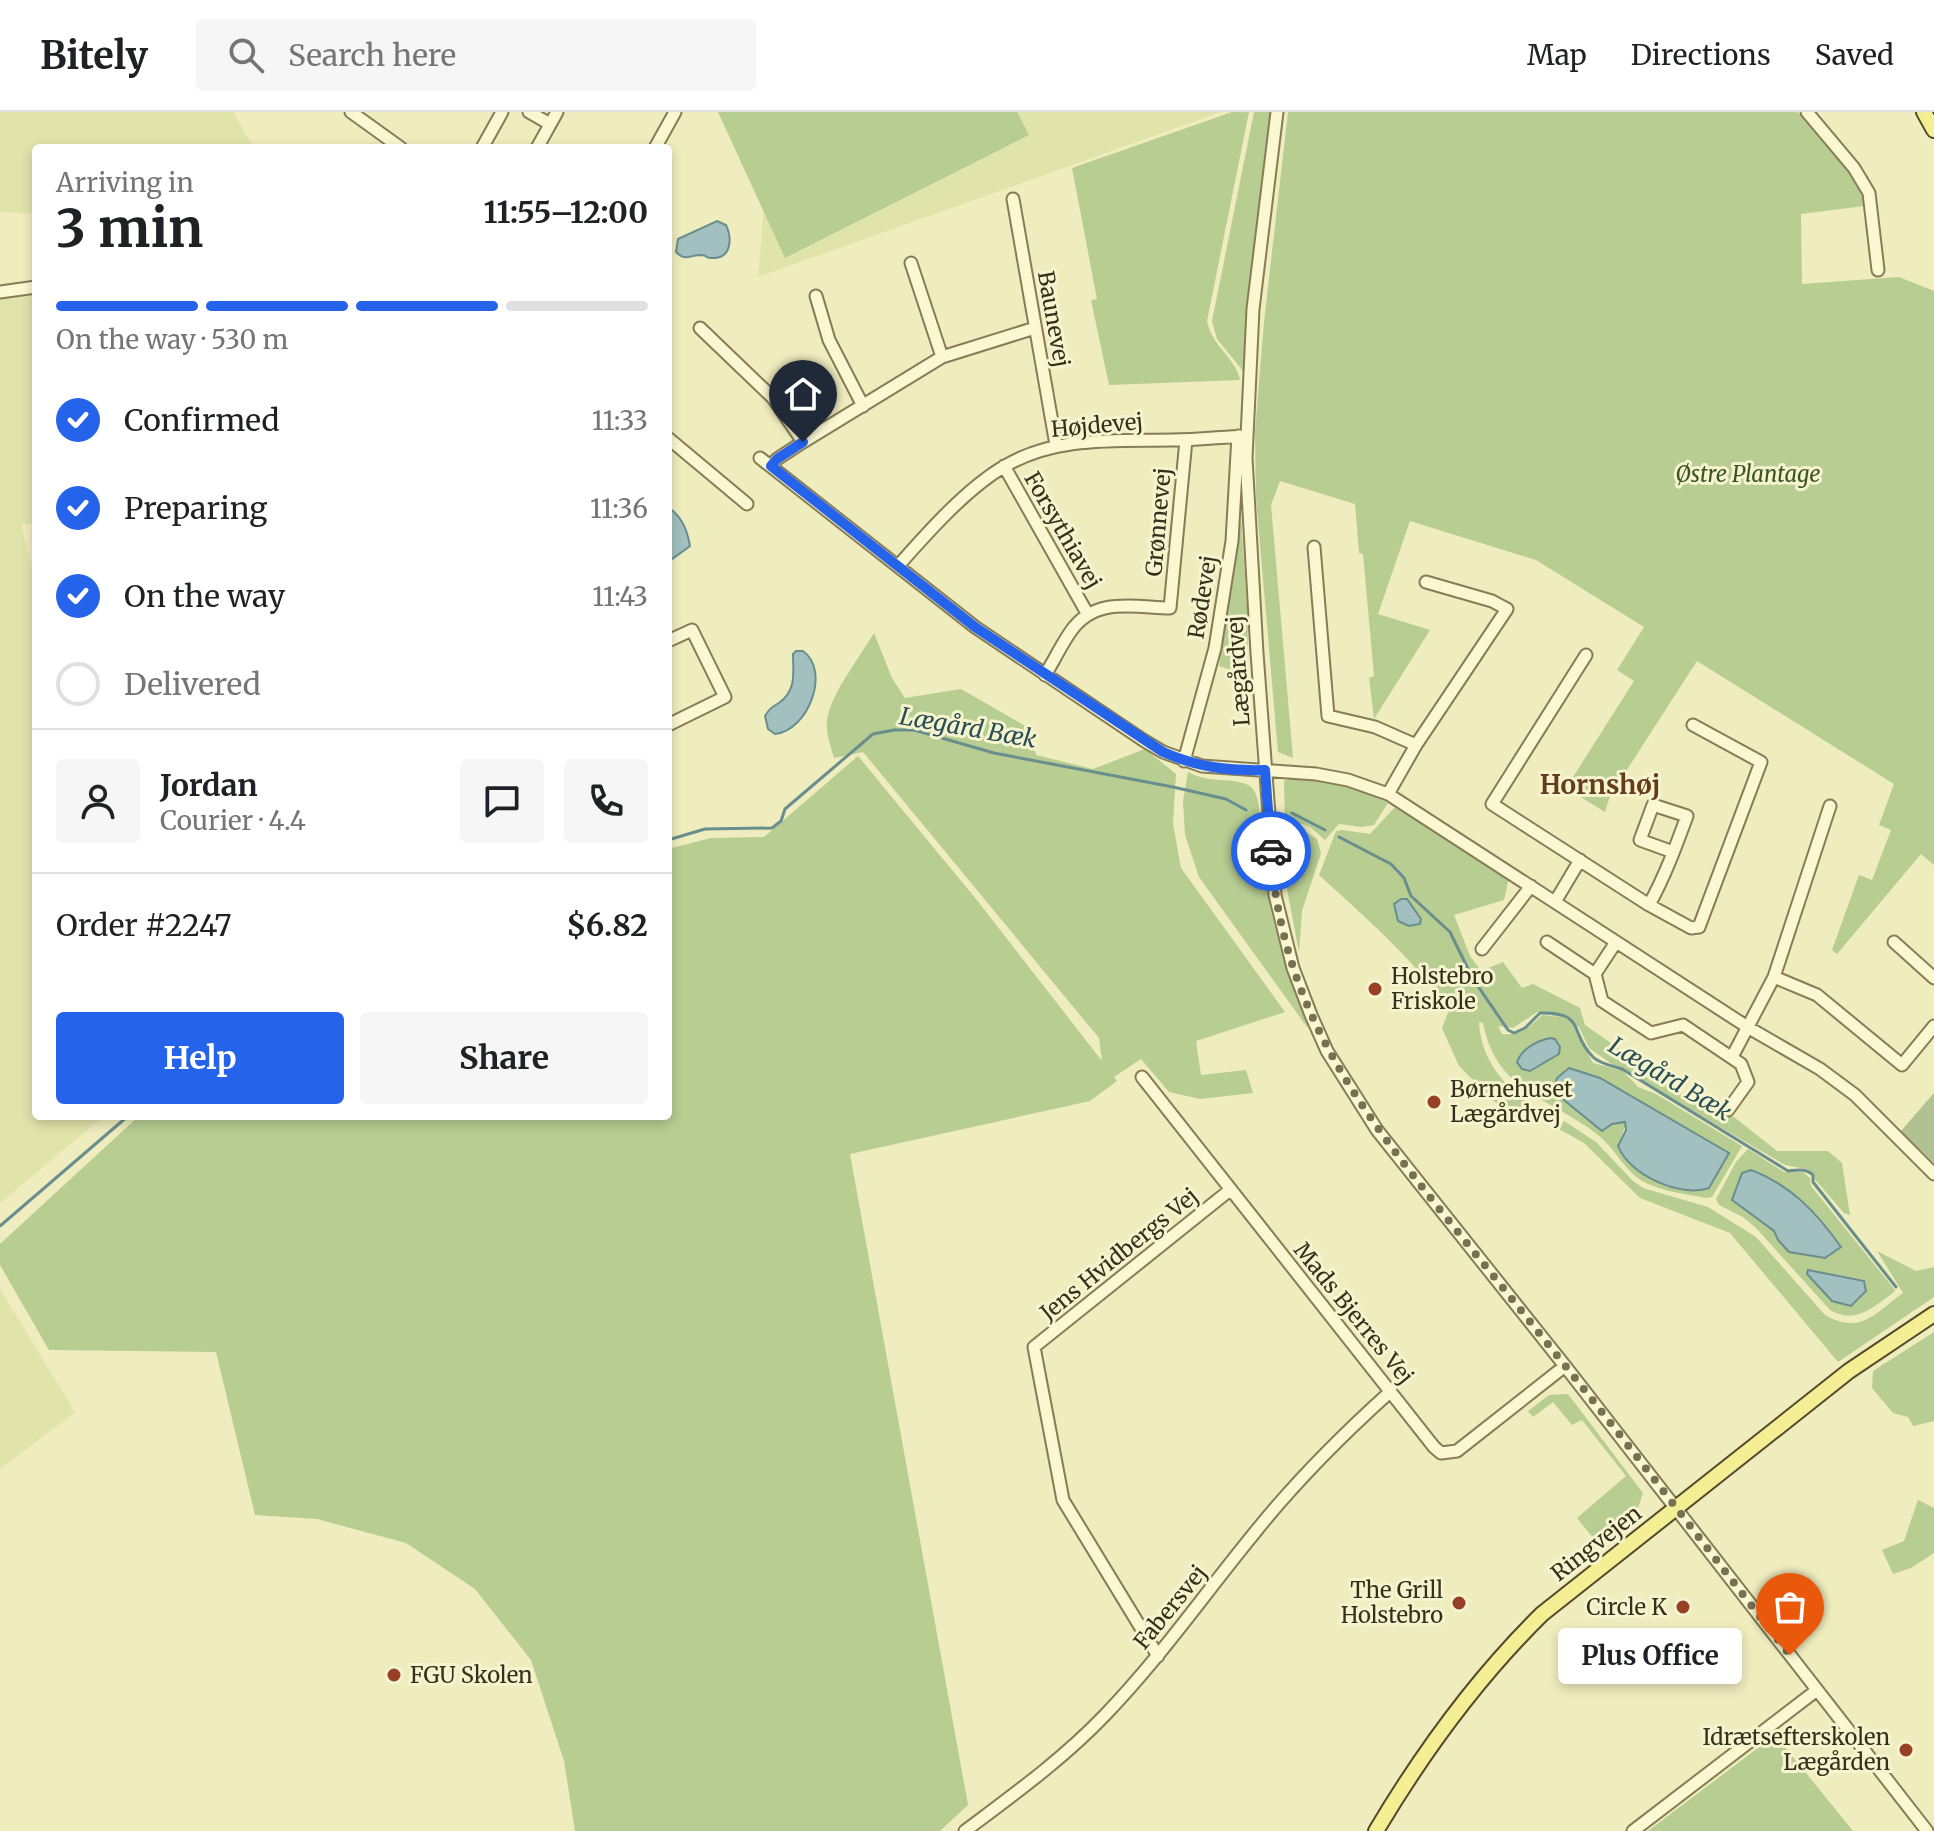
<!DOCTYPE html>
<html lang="en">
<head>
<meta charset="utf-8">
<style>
  body { margin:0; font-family:Merriweather,serif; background:#f6f6f6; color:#202124; height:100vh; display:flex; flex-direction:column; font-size:30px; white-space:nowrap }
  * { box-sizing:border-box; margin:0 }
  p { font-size:26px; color:#757577 }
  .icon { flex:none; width:44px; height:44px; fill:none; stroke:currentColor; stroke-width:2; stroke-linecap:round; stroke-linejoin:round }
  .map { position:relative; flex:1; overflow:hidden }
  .sheet { position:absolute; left:32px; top:32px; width:640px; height:976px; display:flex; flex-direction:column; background:#fff; border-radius:8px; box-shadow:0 4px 12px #0003 }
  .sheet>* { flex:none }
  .pin { position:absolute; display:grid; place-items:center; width:68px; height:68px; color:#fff; margin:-82px -34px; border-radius:50% 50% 50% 0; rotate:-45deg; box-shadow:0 0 8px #0007 }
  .pin .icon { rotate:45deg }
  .courier { position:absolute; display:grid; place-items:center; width:80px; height:80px; margin:-40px; border:6px solid #2563eb; border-radius:50%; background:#fff; color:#222; box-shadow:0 2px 10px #0007 }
  .bubble { position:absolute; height:56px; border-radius:8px; background:#fff; box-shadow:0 4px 12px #0003; font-size:26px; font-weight:700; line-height:56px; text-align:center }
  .head em { font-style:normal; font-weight:700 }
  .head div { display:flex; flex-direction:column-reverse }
  .head { display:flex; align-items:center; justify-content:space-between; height:136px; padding:0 24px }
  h1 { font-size:52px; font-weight:700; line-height:60px }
  .bar { display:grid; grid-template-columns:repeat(4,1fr); gap:12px 8px; align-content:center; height:96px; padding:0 24px }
  .bar i { height:10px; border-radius:6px; background:#e0e0e0 }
  .bar .current { background:#2563eb }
  .bar p { grid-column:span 4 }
  .line { display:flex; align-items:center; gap:20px; padding:0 24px; border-top:2px solid #e0e0e0 }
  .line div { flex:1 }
  .round { display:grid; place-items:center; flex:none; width:84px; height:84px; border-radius:8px; background:#f6f6f6 }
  ol { padding:0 24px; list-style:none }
  li { display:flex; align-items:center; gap:24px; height:88px }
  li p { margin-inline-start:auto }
  li .icon { padding:8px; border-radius:50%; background:#2563eb; color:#fff; stroke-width:4 }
  li:last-child { color:#757577 }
  li i { width:44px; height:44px; border:4px solid #e0e0e0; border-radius:50% }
  .button { display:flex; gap:16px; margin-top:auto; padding:16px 24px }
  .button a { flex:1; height:92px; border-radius:8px; background:#2563eb; color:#fff; font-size:32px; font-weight:700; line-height:92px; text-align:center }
  .button a+a { background:#f6f6f6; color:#202124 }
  header { display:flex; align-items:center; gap:48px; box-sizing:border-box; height:112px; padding:0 40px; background:#fff; border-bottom:2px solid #e0e0e0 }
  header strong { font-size:38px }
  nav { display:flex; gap:44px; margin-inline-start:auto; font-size:28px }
  .search { width:560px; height:72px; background:#f6f6f6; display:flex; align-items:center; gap:20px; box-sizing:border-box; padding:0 28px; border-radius:8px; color:#757577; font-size:30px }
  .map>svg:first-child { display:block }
  .farmland { fill:#e0e4ab }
  .green { fill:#b7cd92; fill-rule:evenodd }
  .cemetery { fill:#b0c192 }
  .water { fill:#a2c0bf; stroke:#698e8e; stroke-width:2 }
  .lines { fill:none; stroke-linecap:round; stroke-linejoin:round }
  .stream { stroke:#698e8e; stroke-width:3 }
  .minor-casing { stroke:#877c56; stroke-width:15 }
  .major-casing { stroke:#54492b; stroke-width:18 }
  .minor { stroke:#faf7d1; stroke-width:11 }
  .major { stroke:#f4ee94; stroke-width:14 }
  .done { stroke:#777154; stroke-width:8; stroke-dasharray:0 14.4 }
  .route { stroke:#2563eb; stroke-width:10 }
  .poi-dot { fill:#984025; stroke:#f6f4ce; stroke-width:3 }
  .labels { text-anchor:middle; stroke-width:6; stroke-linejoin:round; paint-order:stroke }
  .street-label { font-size:22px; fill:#362f1b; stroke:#f6f4ce }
  .park-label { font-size:22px; font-style:italic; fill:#3a5321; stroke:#f6f4ce }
  .poi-label { font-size:22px; fill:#362f1b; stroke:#f6f4ce; text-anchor:start }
  .water-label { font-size:24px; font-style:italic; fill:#2a4e56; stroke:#f6f4ce }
  .quarter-label { font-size:26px; font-weight:bold; fill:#643c1a; stroke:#f6f4ce }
</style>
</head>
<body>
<header>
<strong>Bitely</strong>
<div class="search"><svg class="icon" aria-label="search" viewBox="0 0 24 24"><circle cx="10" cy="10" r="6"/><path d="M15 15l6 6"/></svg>Search here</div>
<nav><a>Map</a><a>Directions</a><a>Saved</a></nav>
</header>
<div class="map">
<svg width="1934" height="1719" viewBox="0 0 1934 1719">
  <rect width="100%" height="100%" fill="#efecbe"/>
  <path class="farmland" d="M0,0h233l21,36h-218v66l-36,-2z
    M772,0h449l-463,165z
    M36,178v232l-15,3 15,58v533h68l-104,87v-906z
    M0,1177l75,123 -75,57z"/>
  <path class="green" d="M718,0h299l12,23 -244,123z
    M1232,0h17l-42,209c5,26 29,37 33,59l-131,5 -18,-85 6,-1 -25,-131z
    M1254,0h18l-26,210 -2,50 -27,-33 -5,-18z
    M1288,0h509c27,23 63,58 67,94l-63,8 1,70 97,-7 35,14v574l-13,-11 -84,100 -5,-4 27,-75 13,5 19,-50 -12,-5 15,-41 -197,-123 -87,135 -5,16 -39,-24 68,-107 -17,-11 27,-43 -108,-67 -126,-39 -32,93 52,16 -56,89 -5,-41 5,-2 -11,-122 -4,-1 -4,-49 -75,-23 -9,24 22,253 -15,-6 -22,-254 -1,-67 9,-109z
    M1241,405l7,103 -1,55 -28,-9z
    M874,521l18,45 13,20 56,-9 66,38 9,28 57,14 52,-20 31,25 -3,50 8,44 104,144 -89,29 5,34 45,-5 7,23 -53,6 -31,-7 -28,-33 -27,18 3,4 -27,20 -240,53 118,651 -28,26h-365l-11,-70 -33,-101 -56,-71 -69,-46 -89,-24 -62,-4 -39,-163 -167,-2 -49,-85v-21l139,-128h529v-267l43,-11 53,-1 94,-81 118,143 126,162 -3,-23 -236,-286 -29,6c-4,-13 -10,-30 -6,-43 6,-25 33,-60 46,-82z
    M1188,660c22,12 43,5 60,13 16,7 12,53 14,69 5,59 25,118 48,172l-3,1 -108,-150 -14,-42 -2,-34z
    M1297,664c31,6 64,10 91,27l-14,22 -13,2 -22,-3 -14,16 -15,-13 -19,-7 -4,1v4l16,5 14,9 4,14 -19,58 -3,41 -13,-68 -2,-103z
    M1395,695l114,71 -5,22 -50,15 16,41 11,15 22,-9 19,26 11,-4 47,24 5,17 111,77 38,15 43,34h51l14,12 8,52 -6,-2 -38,-44 -21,-4 -163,-95 16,17 18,7 86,52 -30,51 -6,1c-19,-4 -42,-6 -60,-15 -21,-10 -30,-34 -48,-48 -49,-38 -101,-42 -115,-112l-4,-1c2,36 22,62 52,82l-22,12 -50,-50 -17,-38 7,-18c-36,-52 -83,-92 -130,-135l17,-44 6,-1 28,4zM1537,900l23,5 -18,-2c-12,12 -22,21 -40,19l-4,-8 15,2zM1571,911l8,4 10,21 31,22 -27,-7zM1600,966l100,113 -82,-45 8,-22 -3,-3 -11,3z
    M1564,1009l32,21 36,38 11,8 65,19 48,30 69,78c36,20 49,-1 78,-22l-26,-42 39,20 18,-4v30l-96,65 -108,-129 -90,-35 -56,-55 -25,-14z
    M1748,1037l36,23h19l7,6 1,8 84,104 -2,3c-20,14 -38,32 -63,17l-74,-82 -13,-11 -24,-12 -3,-6 20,-37z
    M1934,1220v89l-21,5 -5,-9 -15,-4 -21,-25 1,-17z
    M1568,1282l75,99 -6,18 -38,34 -22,-27 49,-42 -44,-56 -10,5 -19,-23 -20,15 -5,-6 21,-16z
    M1918,1388l16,8v45l-23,15 -18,6 -11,-24 22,-9z
    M1775,1623l78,96h-205z"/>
  <path class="cemetery" d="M1934,981v70l-33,-32z"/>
  <path class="water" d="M717,109l9,4c6,13 6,34 -14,33 -11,-1 -2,-3 -13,-3 -11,1 -14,6 -23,-3l2,-13z
    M668,395c14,10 19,22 22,39l-22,16z
    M796,539h7c28,20 5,80 -28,83l-7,-5 -3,-13c4,-7 7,-9 14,-13 18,-13 14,-30 14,-49z
    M1401,787h6l14,20 -1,5 -11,2 -11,-5 -4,-17z
    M1550,926l5,1 5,8 -1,7 -29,17 -8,-2 -5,-7c5,-13 19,-21 33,-24z
    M1569,956l31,10 129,75 -20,35c-28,10 -80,-13 -91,-42l8,-16 -1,-8 -13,2 -10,7 -43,-35 -5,-9 3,-9z
    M1751,1058c40,15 66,43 90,77l-16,11 -36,-6 -11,-12 -4,-9 -42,-31 10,-27z
    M1808,1158l56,11 2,10 -15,15 -19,-5 -25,-27z"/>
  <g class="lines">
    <path class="stream" d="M1292,701l33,17
      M1339,725l52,27 13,14 7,18 39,36 23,47 35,51 6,3 11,-5 15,-15c47,-1 28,19 53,44 7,7 20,9 29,12l166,102c10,-1 18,-3 25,4v7l83,105
      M668,728l37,-11 67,-1 9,-7 4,-12 88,-75 21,-4h20l80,23 179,34 53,12 20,11
      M0,1114l128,-110"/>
    <defs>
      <path id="minor" d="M351,0l50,36
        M529,0l21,12
        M1277,0l-24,197 -7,149 11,195 18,242 18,73 18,47 16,36 50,79 188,236 362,465
        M1807,0l47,56 15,25 9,77
        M482,36l20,-36
        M537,36l20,-36
        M655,36l20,-36
        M1013,87l43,246
        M911,151l31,94
        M0,180l36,-5
        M816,184l13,44 34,66
        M700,216l73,70 30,44
        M668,326l79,66
        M760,346l215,169 168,113 20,12 39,14 114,8 32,6 40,14 361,234 71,41 35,26 79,79
        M771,354l6,-7 26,-17 139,-85 93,-29
        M1004,354l83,147
        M1314,435l14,169 47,11 41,18
        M898,454c30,-34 69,-78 107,-100 51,-30 110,-25 167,-26 25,0 49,-3 73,-4
        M668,529l24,-11 33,67 -57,28
        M1586,543l-94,149 157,101 42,23 8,-1 62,-165 -68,-37
        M1045,563c9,-14 16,-30 26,-44 24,-34 61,-24 99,-23l16,-168
        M1184,649l31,-113 17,-107 6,-105
        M1388,682l28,-49 91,-136 -15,-8 -66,-19
        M1555,790l25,-42
        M1649,793c16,-29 27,-59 38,-89l-34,-11 -13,35 33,12
        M1547,830l48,32 7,27 49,32 32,-8 58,39 7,18 -20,28
        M1894,830l40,36
        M1482,837l49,-63
        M1595,862l21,-32
        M1774,865l43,18 85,70 32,-39
        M1732,945l42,-80 56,-171
        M1142,965l292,370 7,6 16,-2 108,-85
        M1158,1544l-95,-156 -29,-153 196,-157
        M965,1719c48,-36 98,-72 140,-116 54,-56 98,-119 147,-179 42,-53 89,-100 139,-145
        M1633,1719l184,-141"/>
      <path id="major" d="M1924,0l10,18
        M1376,1719c47,-79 101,-153 166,-217l307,-243 85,-57"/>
    </defs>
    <use href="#minor" class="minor-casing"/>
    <use href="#major" class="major-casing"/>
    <use href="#minor" class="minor"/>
    <use href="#major" class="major"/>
  </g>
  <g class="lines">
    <path class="done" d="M1271,739c10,154 86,255 178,370 38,47 76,94 114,142 77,96 151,195 227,292"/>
    <path class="route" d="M803,330l-26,17 -6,7 204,161 188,125c34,15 65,19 102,18l6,81"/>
  </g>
  <g class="poi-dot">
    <circle cx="1375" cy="877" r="8"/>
    <circle cx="1434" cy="990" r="8"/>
    <circle cx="1459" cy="1491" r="8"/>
    <circle cx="1683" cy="1495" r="8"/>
    <circle cx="394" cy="1563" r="8"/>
    <circle cx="1906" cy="1638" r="8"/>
  </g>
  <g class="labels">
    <g class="street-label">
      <text transform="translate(1054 207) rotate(80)" y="8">Baunevej</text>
      <text transform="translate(1097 313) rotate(-5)" y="8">Højdevej</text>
      <text transform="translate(1158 410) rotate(-85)" y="8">Grønnevej</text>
      <text transform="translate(1063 418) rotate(60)" y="8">Forsythiavej</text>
      <text transform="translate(1202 485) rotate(-81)" y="8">Rødevej</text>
      <text transform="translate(1238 559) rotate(-94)" y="8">Lægårdvej</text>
      <text transform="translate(1119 1142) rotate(-39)" y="8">Jens Hvidbergs Vej</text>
      <text transform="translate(1354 1201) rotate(51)" y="8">Mads Bjerres Vej</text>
      <text transform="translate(1596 1431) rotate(-38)" y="8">Ringvejen</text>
      <text transform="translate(1170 1495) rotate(-51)" y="8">Fabersvej</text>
    </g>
    <g class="park-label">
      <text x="1748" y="370">Østre Plantage</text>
    </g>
    <g class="poi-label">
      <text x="1391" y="872">Holstebro<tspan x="1391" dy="25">Friskole</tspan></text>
      <text x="1450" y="985">Børnehuset<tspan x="1450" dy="25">Lægårdvej</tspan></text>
      <text x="1443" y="1486" text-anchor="end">The Grill<tspan x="1443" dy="25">Holstebro</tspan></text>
      <text x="1667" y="1503" text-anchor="end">Circle K</text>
      <text x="410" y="1571">FGU Skolen</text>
      <text x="1890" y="1633" text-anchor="end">Idrætsefterskolen<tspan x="1890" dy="25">Lægården</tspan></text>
    </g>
    <g class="water-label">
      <text transform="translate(968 616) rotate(10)" y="8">Lægård Bæk</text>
      <text transform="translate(1670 967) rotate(31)" y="8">Lægård Bæk</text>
    </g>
    <g class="quarter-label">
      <text x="1600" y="682">Hornshøj</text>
    </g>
  </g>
</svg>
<div class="pin" style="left:1790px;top:1543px;background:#ea580c"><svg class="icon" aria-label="bag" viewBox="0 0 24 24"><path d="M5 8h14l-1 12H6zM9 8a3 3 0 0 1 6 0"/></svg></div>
<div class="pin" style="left:803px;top:330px;background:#1f2937"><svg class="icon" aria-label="home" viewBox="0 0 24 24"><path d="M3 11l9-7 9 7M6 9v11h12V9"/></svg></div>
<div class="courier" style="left:1271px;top:739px"><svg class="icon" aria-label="car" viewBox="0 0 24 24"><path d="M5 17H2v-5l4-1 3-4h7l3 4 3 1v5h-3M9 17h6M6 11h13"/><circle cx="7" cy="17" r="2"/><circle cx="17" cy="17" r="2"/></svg></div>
<div class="bubble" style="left:1558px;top:1516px;width:184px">Plus Office</div>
<section class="sheet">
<div class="head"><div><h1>3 min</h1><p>Arriving in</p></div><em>11:55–12:00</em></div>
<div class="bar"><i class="current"></i><i class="current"></i><i class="current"></i><i></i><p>On the way · 530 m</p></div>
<ol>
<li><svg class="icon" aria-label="check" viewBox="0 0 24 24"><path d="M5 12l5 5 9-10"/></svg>Confirmed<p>11:33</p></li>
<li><svg class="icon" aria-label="check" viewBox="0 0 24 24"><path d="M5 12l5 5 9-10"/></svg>Preparing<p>11:36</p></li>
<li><svg class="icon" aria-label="check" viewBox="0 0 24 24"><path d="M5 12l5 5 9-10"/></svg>On the way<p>11:43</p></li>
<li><i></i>Delivered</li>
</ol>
<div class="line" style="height:144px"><a class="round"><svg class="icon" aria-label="person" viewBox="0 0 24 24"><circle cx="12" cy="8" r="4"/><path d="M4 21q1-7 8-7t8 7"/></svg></a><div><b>Jordan</b><p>Courier · 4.4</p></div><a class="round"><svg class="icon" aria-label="chat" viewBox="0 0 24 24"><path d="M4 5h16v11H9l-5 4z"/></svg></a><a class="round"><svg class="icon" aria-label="phone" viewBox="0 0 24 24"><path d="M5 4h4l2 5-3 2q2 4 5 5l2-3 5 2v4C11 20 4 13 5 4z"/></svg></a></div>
<div class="line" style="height:104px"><div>Order #2247</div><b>$6.82</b></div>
<div class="button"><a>Help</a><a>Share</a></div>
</section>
</div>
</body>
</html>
